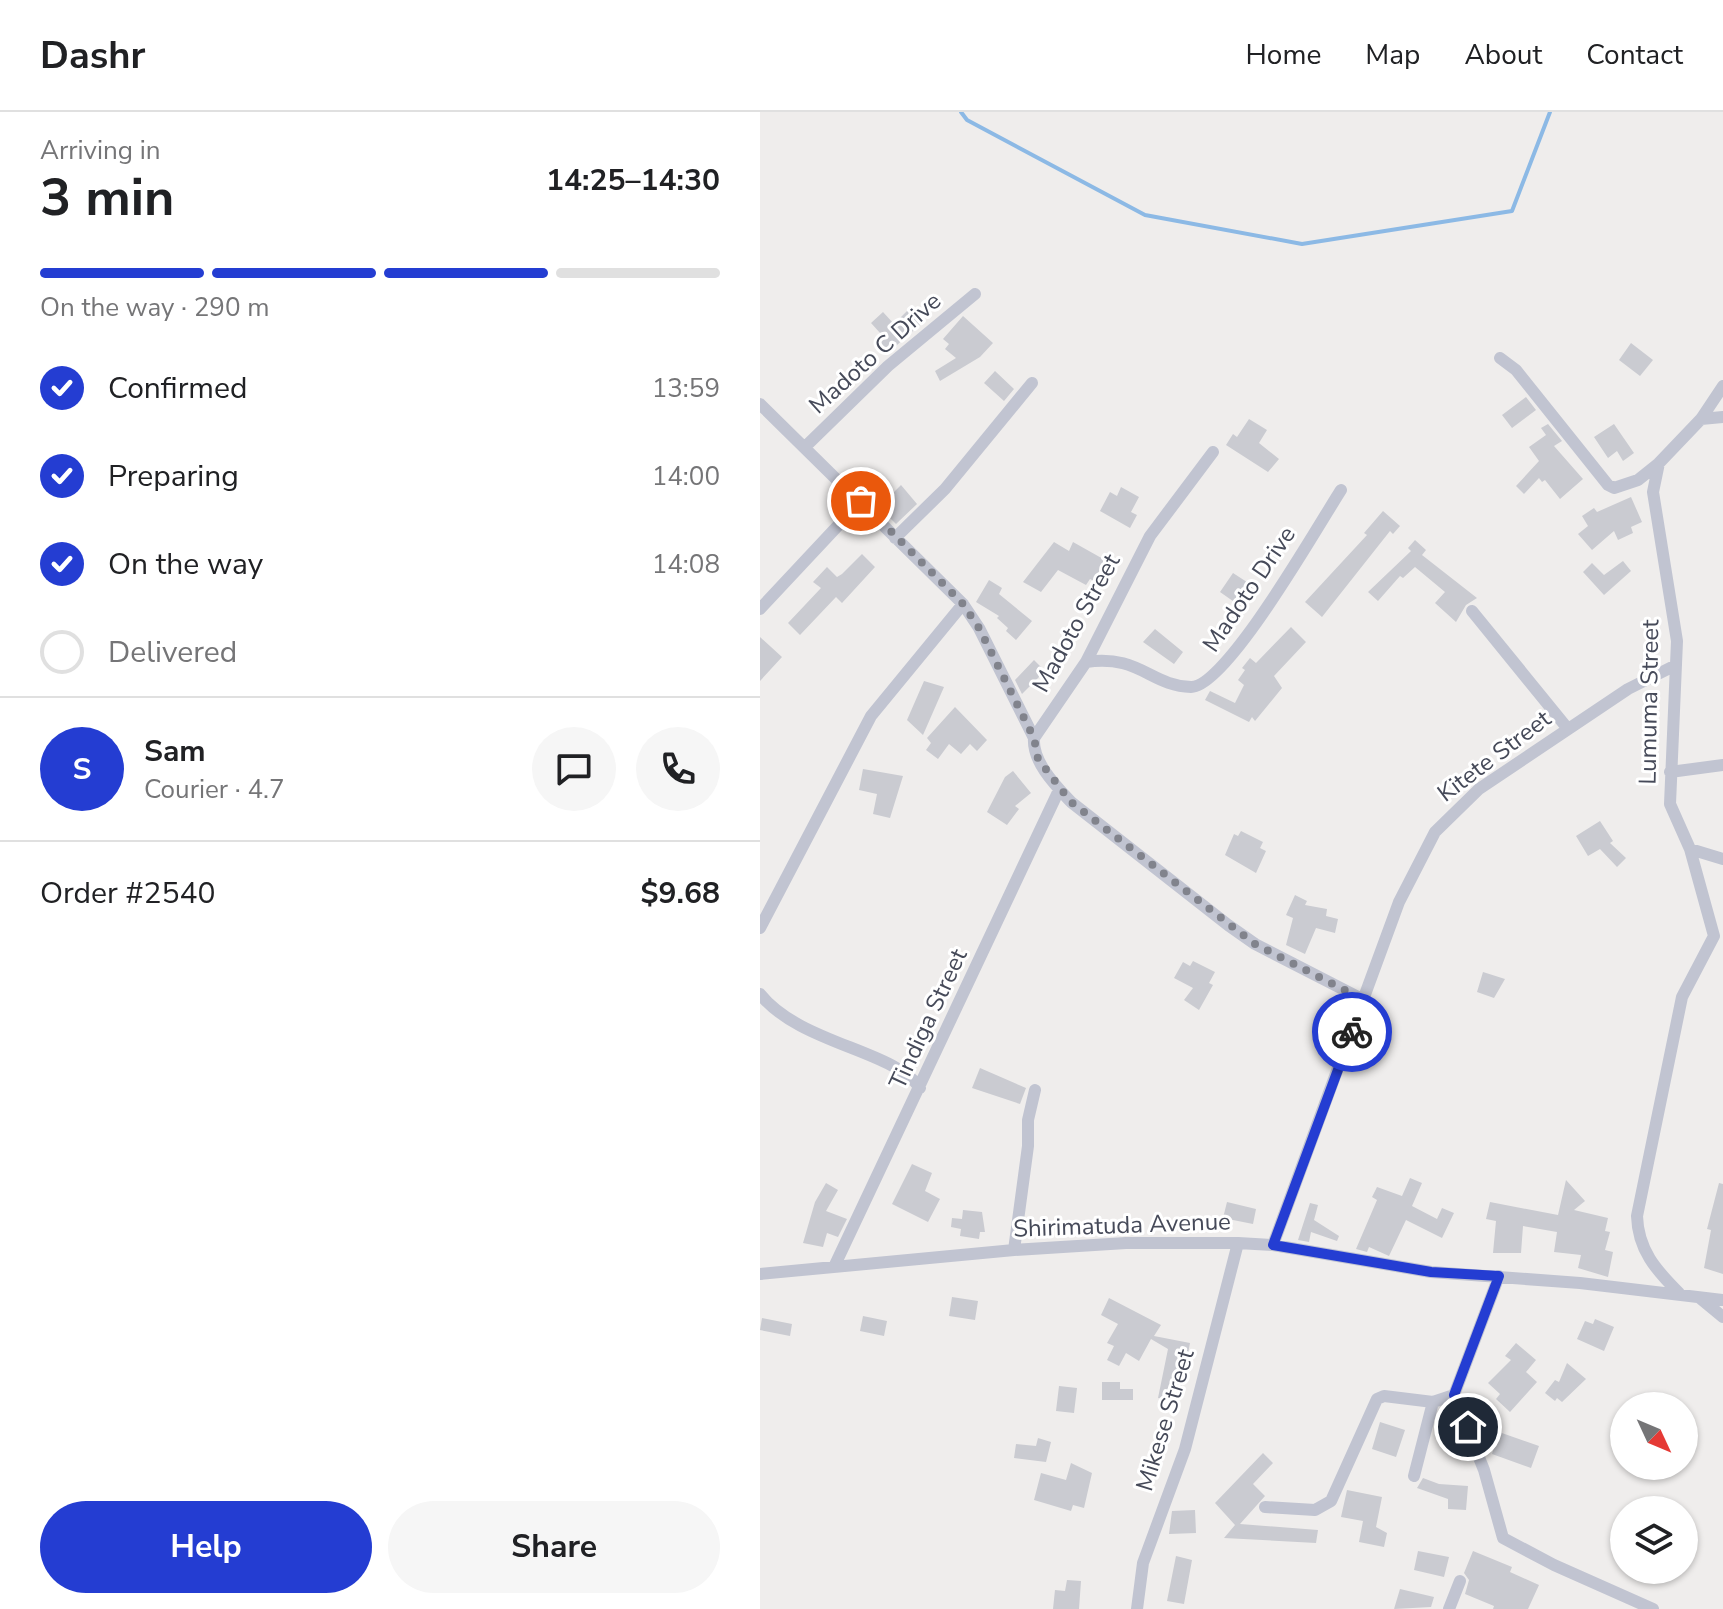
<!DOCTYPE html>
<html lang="en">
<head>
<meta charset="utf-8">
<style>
  body { margin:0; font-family:"Nunito Sans",sans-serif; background:#f6f6f6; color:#202124; height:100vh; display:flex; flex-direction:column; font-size:30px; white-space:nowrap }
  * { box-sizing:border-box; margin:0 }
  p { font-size:26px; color:#757577 }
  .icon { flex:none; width:44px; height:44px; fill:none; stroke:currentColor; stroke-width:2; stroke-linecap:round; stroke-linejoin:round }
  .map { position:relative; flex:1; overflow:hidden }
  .side { display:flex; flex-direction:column; background:#fff; width:760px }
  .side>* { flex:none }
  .needle { width:52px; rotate:134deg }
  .tools { position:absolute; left:850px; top:1280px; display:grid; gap:16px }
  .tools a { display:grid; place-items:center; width:88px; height:88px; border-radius:50%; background:#fff; box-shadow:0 2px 6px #0004; font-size:40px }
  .pin { position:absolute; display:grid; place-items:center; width:68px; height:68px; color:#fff; margin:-34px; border:4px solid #fff; border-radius:50%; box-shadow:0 2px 8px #0007 }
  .courier { position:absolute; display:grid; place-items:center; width:80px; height:80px; margin:-40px; border:6px solid #243dd2; border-radius:50%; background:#fff; color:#222; box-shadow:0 2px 10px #0007 }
  .summary em { font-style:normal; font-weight:700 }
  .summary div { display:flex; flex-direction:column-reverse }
  .summary { display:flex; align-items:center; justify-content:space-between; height:136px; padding:0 40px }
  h1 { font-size:52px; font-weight:700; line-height:60px }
  .bar { display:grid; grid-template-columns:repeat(4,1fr); gap:12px 8px; align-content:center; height:96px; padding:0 40px }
  .bar i { height:10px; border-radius:6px; background:#e0e0e0 }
  .bar .on { background:#243dd2 }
  .bar p { grid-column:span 4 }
  .line { display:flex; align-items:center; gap:20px; padding:0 40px; border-top:2px solid #e0e0e0 }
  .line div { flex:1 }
  .round { display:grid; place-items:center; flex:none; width:84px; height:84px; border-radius:42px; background:#f6f6f6 }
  ol { padding:0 40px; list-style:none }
  li { display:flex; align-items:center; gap:24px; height:88px }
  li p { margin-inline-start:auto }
  li .icon { padding:8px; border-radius:50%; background:#243dd2; color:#fff; stroke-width:4 }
  li:last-child { color:#757577 }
  li i { width:44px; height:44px; border:4px solid #e0e0e0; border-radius:50% }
  .cta { display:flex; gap:16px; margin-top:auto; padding:16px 40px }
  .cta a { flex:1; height:92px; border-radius:48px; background:#243dd2; color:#fff; font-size:32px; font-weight:700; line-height:92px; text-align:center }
  .cta a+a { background:#f6f6f6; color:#202124 }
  header { display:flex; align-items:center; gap:48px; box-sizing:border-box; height:112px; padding:0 40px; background:#fff; border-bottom:2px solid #e0e0e0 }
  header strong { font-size:38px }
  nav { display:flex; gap:44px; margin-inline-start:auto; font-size:28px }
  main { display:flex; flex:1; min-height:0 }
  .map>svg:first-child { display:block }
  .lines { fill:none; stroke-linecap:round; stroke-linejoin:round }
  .stream { stroke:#8cb9e5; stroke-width:4 }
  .building { fill:#cacbd1 }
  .street { stroke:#c1c4d1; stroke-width:12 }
  .done { stroke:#81838c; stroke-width:8; stroke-dasharray:0 14.4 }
  .route { stroke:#243dd2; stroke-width:10 }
  .labels { text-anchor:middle; stroke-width:6; stroke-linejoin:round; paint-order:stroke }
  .street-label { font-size:24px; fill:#464a59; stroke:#fff }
</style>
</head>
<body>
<header>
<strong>Dashr</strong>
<nav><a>Home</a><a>Map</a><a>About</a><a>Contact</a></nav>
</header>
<main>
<section class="side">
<div class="summary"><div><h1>3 min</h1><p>Arriving in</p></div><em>14:25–14:30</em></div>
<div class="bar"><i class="on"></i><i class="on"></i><i class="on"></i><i></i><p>On the way · 290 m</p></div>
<ol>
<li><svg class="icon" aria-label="check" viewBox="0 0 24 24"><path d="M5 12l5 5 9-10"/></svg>Confirmed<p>13:59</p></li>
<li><svg class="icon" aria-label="check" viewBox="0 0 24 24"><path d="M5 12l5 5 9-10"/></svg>Preparing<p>14:00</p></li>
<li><svg class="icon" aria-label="check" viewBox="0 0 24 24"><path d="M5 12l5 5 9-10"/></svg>On the way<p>14:08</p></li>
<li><i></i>Delivered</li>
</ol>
<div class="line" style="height:144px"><b class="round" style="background:#243dd2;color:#fff">S</b><div><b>Sam</b><p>Courier · 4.7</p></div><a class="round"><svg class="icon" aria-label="chat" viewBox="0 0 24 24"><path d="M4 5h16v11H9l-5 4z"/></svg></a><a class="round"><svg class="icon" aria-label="phone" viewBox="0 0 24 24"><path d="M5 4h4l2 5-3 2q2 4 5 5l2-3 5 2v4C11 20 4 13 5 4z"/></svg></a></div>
<div class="line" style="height:104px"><div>Order #2540</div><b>$9.68</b></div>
<div class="cta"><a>Help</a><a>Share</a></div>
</section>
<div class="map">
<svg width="963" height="1497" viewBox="0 0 963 1497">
  <rect width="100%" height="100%" fill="#efedec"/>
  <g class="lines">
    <path class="stream" d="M201,0l6,8 178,95 157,29 210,-33 38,-99"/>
  </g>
  <path class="building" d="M149,197l13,14 -33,29 -13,-13 5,-5 -10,-11 12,-11 11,12z
    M203,204l30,27 -13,14 -40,24 -5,-10 21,-13 -11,-9 4,-5 -6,-5z
    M871,231l22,17 -13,16 -21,-16z
    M235,259l19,18 -10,12 -20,-18z
    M766,285l10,13 -24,18 -10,-13z
    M489,307l18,11 -8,13 20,16 -11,13 -42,-27 7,-11 4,3z
    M788,312l14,17 -8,5 29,33 -23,20 -15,-19 -3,2 -3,-4 -15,16 -8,-8 23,-25 -10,-14 17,-12 -5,-7z
    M854,312l20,29 -11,8 -6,-10 -9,7 -14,-21z
    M115,373l13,13 13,-13 16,19 -21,20 -30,-30z
    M361,375l18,10 -8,15 6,3 -7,13 -30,-17 10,-19 7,4z
    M871,385l11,25 -11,5 2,6 -15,7 -4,-9 -22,19 -14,-16 10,-8 -6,-10 12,-8 3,4z
    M623,399l17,15 -7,8 -3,-3 -68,86 -17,-15 62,-67 -3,-2z
    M655,428l11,10 -4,5 55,43 -11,7 -10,17 -21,-19 10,-11 -30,-25 -12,11 -3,-2 -22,25 -10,-9 43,-41 -3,-3z
    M294,430l15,9 4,-9 32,18 -11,21 -4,-2 -4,6 -28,-15 -17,22 -18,-10z
    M102,442l13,13 -33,36 -6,-6 -36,38 -12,-12 33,-35 -8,-6 14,-15 10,10 5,-3z
    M863,449l8,10 -27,24 -21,-23 9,-9 12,12z
    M473,461l20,13 -13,20 -20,-14z
    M229,468l13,8 -3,6 33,27 -16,19 -10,-9 2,-3 -11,-10 2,-2 -23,-14z
    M531,515l15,15 -32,34 8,12 -27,33 -3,-4 -3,5 -44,-22 5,-9 25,12 9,-18 -6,-5 7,-10 -3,-2 8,-10 6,5z
    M395,517l28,23 -9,12 -31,-22z
    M0,525l22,20 -22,24z
    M274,548l11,11 -23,23 -7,-14z
    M164,569l20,6 -21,48 -16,-15z
    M195,595l32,33 -10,11 -7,-7 -9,10 -12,-10 -11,15 -12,-9 5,-7 -4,-5z
    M103,657l40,7 -13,42 -17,-4 4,-20 -18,-4z
    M253,659l18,22 -16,13 4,3 -12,16 -20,-13 18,-35z
    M840,709l13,20 -3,2 16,15 -9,9 -17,-18 -12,7 -12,-20z
    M481,719l22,11 -3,6 6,3 -10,22 -31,-18 9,-21 4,2z
    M535,783l12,6 -2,4 22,4 -1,7 12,3 -3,14 -19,-5 -11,26 -19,-9 7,-27 -7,-3z
    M433,849l22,11 -6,11 4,2 -14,25 -15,-10 9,-12 -19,-10 9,-16 7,4z
    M723,860l22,7 -11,19 -17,-6z
    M220,956l46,20 -6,16 -48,-16z
    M152,1052l20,9 -7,18 15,8 -12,23 -36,-18z
    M650,1066l12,5 -10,23 25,13 5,-11 12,5 -12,25 -36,-18 -17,36 -20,-9 -2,5 -11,-3 21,-49 -5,-3 5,-10 25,9z
    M806,1068l19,21 -11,9 34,8 -3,13 5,1 -5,18 8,2 -5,25 -30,-9 3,-13 -27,-3 3,-20 -34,-6 -2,27h-28l3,-32 -10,-2 4,-17 68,13z
    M66,1071l12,7 -12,21 21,8 -9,18 -11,-4 -4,14 -20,-4 12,-41z
    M959,1071l4,1v90l-19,-6 7,-38 -4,-1z
    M467,1090l29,7 -3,15 -30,-6z
    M550,1091l8,2 -4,15 25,16 -2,5 -26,-9 -2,10 -11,-2z
    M203,1098l19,2 3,20h-5l-1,7 -19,-3 1,-7 -10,-2 1,-9 10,1z
    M192,1185l26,4 -3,19 -26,-4z
    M349,1186l52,27 -7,11 36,7 -11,59 -21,-4 10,-49 -17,-10 -12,22 -13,-8 -7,13 -12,-6 7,-14 -7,-3 11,-19 -17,-9z
    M103,1204l24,5 -3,15 -24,-5z
    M2,1206l30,6 -2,12 -30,-6z
    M835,1207l19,8 -10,24 -27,-12 8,-18 8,3z
    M756,1231l20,17 -10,12 11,10 -27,30 -14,-13 4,-5 -12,-11 23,-23 -6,-4z
    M807,1251l19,16 -24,23 -5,-4 -2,3 -10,-8 10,-13 4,2z
    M342,1270h18v7h13v11h-31z
    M299,1274l18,2 -3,25 -18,-2z
    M620,1310l25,8 -9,27 -24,-8z
    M739,1320l40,14 -8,22 -39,-14z
    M278,1326l13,4 -5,20 -32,-4 2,-14 20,2z
    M503,1341l10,10 -20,21 12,12 -25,28 78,6 -2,13 -92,-5 11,-13 -20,-22z
    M311,1351l21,10 -8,35 -11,-3 -2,6 -37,-11 7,-27 25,7z
    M663,1366l16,6 29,2 -2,24 -18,-1v-10l-31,-11z
    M587,1378l35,7 -6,30 11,6 -3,14 -25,-5 4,-21 -22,-4z
    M435,1398l1,23 -27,1 3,-23z
    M658,1439l31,6 -5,20 -30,-7z
    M713,1439l39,16 -2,5 29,13 -11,24h-35l1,-3 -29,-12 4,-14 -5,-7z
    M416,1444l16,4 -8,44 -17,-3z
    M307,1468l14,1 -2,28h-26l2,-19 10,1z
    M640,1477l34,8 -3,10 -37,2z"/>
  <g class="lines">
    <path class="street" d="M740,246l16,12 92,115 6,3 24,-8 20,-16
      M0,292l203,200 16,24 55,110
      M941,307l22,-2
      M46,334l82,-80 87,-72
      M453,340l-63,84 -64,126 -52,76c-2,24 22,48 37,64l157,123 27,19 109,56
      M135,426l50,-49 87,-106
      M0,497l101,-108
      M712,499l96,118
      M326,550c53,-8 65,24 105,25 35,1 128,-163 150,-197
      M910,660l53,-7
      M930,737l33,10
      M0,816l111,-212 92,-112
      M0,882c40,50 134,56 160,94
      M513,1133l126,-343 36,-70 44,-43 149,-100 48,-24
      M254,1138l14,-104v-26l7,-30
      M74,1155l225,-477
      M0,1162l254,-24 112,-7h112l35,2 158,27 149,11 143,17
      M919,1181c-23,-23 -41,-43 -42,-77l45,-219 32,-61 -24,-87 -20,-45 7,-163 -24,-149 6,-29 42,-44 22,-33
      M940,1186l23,19
      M694,1283l30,75 19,68 51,27 99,44
      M654,1364l19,-74
      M505,1395l50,3 16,-9 46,-102 7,-3 49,6 21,-7 45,-119
      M377,1497l6,-46 42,-114 53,-206
      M689,1497l11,-28"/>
  </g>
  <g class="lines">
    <path class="done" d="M101,389l102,103 16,24 55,110 4,21 33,43 184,142 109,56 -12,32"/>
    <path class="route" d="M592,920l-79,213 158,27 68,4 -45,119 14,32"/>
  </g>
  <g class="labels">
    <g class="street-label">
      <text transform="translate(115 241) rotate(-42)" y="8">Madoto C Drive</text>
      <text transform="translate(489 477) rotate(-56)" y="8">Madoto Drive</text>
      <text transform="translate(316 511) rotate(-61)" y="8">Madoto Street</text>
      <text transform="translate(889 590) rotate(-89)" y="8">Lumuma Street</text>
      <text transform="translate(734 644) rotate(-37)" y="8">Kitete Street</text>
      <text transform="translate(168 907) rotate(-65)" y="8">Tindiga Street</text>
      <text transform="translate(362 1113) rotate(-2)" y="8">Shirimatuda Avenue</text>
      <text transform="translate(405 1308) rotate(-73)" y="8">Mikese Street</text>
    </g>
  </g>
</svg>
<div class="tools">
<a><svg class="needle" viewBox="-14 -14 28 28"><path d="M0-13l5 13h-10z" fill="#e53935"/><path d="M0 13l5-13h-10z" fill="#757577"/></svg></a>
<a><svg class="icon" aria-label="layers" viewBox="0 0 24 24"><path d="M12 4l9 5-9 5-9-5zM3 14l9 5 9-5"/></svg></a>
</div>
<div class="pin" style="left:101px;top:389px;background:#ea580c"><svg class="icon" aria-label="bag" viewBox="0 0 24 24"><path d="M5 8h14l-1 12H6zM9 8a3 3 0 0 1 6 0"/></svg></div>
<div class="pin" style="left:708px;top:1315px;background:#1f2937"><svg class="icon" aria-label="home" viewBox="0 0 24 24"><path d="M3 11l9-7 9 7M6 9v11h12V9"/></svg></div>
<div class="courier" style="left:592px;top:920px"><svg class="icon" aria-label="bike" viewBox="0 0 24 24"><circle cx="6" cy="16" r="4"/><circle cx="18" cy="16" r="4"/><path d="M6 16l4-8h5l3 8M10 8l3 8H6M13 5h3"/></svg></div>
</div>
</main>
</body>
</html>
